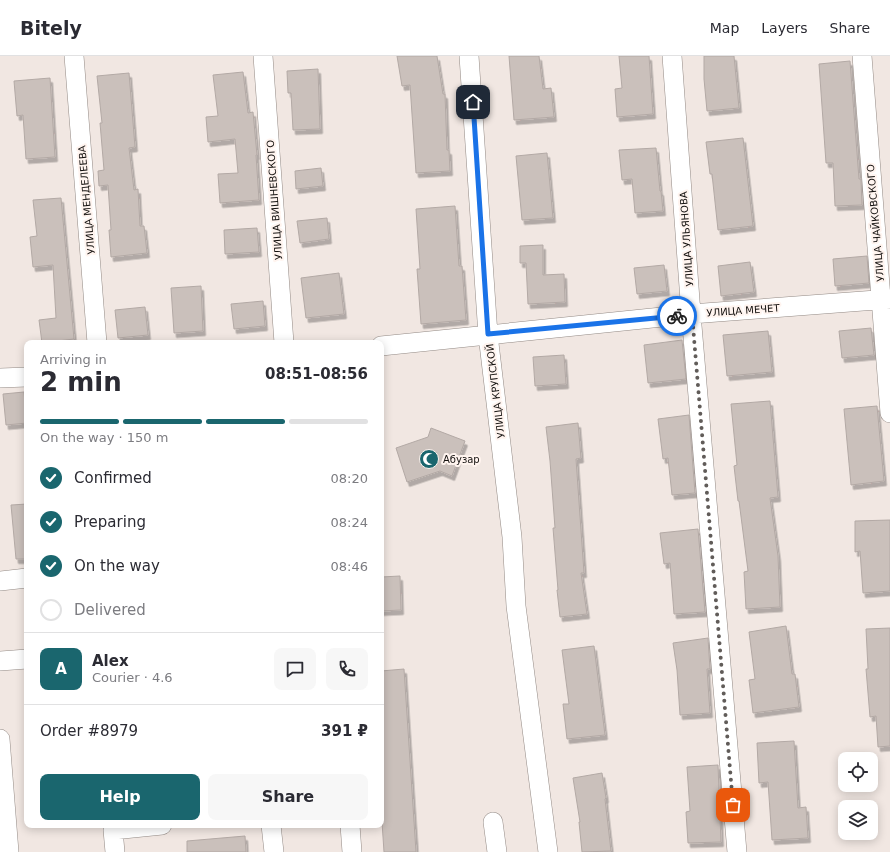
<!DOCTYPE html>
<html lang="en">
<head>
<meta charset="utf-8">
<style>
  body { margin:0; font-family:"DejaVu Sans",sans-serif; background:#f7f7f7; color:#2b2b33; height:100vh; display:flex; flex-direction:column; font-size:15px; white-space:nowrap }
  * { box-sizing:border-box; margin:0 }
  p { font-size:13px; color:#7c7c81 }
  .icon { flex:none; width:22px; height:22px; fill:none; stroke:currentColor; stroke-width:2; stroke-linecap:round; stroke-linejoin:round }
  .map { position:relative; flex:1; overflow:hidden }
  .side { position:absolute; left:24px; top:284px; width:360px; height:488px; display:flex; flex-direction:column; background:#fff; border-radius:8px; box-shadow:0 2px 10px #0003 }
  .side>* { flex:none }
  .controls { position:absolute; left:838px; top:696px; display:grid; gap:8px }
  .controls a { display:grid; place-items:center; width:40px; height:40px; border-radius:8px; background:#fff; box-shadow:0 2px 10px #0003; font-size:20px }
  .pin { position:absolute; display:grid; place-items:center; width:34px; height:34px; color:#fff; margin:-17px; border-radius:8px; box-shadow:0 2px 6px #0006 }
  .courier { position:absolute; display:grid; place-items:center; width:40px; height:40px; margin:-20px; border:3px solid #1a73e8; border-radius:50%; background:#fff; color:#222; box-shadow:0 1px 5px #0007 }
  .headline em { font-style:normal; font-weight:600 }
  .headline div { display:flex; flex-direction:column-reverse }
  .headline { display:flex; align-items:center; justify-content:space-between; height:68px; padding:0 16px }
  h1 { font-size:26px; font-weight:600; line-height:30px }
  .bar { display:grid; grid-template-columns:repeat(4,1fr); gap:6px 4px; align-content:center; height:48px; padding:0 16px }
  .bar i { height:5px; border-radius:3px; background:#e1e1e2 }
  .bar .on { background:#1a666e }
  .bar p { grid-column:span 4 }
  .line { display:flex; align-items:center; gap:10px; padding:0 16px; border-top:1px solid #e1e1e2 }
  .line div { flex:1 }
  .round { display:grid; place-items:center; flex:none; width:42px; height:42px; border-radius:8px; background:#f7f7f7 }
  ol { padding:0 16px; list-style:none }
  li { display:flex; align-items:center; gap:12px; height:44px }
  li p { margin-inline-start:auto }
  li .icon { padding:4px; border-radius:50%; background:#1a666e; color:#fff; stroke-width:4 }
  li:last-child { color:#7c7c81 }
  li i { width:22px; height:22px; border:2px solid #e1e1e2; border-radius:50% }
  .button { display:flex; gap:8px; margin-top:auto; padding:8px 16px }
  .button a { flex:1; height:46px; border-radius:8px; background:#1a666e; color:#fff; font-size:16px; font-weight:600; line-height:46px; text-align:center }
  .button a+a { background:#f7f7f7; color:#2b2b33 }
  header { display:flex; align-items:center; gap:24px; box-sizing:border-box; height:56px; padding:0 20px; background:#fff; border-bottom:1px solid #e1e1e2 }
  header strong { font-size:19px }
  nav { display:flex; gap:22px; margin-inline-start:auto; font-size:14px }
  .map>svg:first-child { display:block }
  .building { fill:#cac0bb; stroke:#b3a9a5; filter:url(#shadow) }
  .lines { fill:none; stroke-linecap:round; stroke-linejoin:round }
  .minor-casing { stroke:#938a85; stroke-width:20 }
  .minor { stroke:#fff; stroke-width:19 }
  .done { stroke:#615c59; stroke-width:4; stroke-dasharray:0 7.2 }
  .route { stroke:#1a73e8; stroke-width:5 }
  .labels { text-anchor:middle; stroke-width:4; stroke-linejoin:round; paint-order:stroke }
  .street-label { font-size:10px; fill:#14110f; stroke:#fff4ef }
  .poi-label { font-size:10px; fill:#14110f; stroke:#fff4ef; text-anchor:start }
</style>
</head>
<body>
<header>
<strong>Bitely</strong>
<nav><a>Map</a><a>Layers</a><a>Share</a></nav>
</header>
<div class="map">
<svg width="890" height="796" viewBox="0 0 890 796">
  <defs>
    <filter id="shadow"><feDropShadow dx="2.5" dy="4.5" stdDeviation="0" flood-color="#0004"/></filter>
  </defs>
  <rect width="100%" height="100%" fill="#f1e7e2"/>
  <path class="building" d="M397,0h40l6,38h2l2,56h2l1,21 -34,2 -6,-88 -8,1z
    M509,0h30l4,33 8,-1 3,29 -40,3z
    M619,0h30l4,58 -36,3 -2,-28 7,-1z
    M704,0h30l5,52 -32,3 -3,-32z
    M850,5l9,118h2l1,26 -27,1 -2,-43h-7l-7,-99z
    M318,13l2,60 -27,1 -2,-37h-3l-1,-22z
    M243,16l5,41 5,-1 4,43h-1l3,45 -39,3 -2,-29 20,-1 -3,-34 -27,3 -2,-25 12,-1 -5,-41z
    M129,17l6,74 -6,1 5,42 4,-1 2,37h4l3,27 -36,4 -2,-27h2l-3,-45 -9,1 -1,-15 6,-1 -4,-47h2l-5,-47z
    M50,22l5,79 -29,2 -3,-44 -6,1 -3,-35z
    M743,82l10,88 -35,4 -6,-56h-2l-4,-32z
    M656,92l4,43h1l2,20 -28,2 -3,-34 -10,1 -3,-30z
    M547,97l6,65 -31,2 -6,-64z
    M321,112l2,18 -27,3 -1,-18z
    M61,142l13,141 -32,4 -3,-23 17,-2 -3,-53 -20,2 -3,-30 7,-1 -4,-36z
    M455,150l4,60h3l4,54 -45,4 -4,-55h3l-4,-60z
    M327,162l2,21 -29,4 -3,-22z
    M257,172l2,24 -34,2 -1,-24z
    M543,189v30l21,-1 1,28 -37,2 -2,-41h-6v-17z
    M867,200l2,27 -34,3 -2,-27z
    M750,206l4,30 -33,4 -3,-30z
    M664,209l3,26 -30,3 -3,-26z
    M339,217l5,41 -38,4 -5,-40z
    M201,230l2,45 -29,2 -3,-45z
    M263,245l2,25 -31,3 -3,-25z
    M145,251l3,28 -30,3 -3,-28z
    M871,272l3,27 -32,3 -3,-27z
    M768,275l4,41 -45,4 -4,-41z
    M682,284l4,39 -38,4 -4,-38z
    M564,299l2,29 -31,2 -2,-29z
    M24,336l3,31 -21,2 -3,-31z
    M770,345l8,96 -8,1 8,58 2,51 -34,2 -2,-37 4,-1 -9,-70h-1l-4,-35 3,-1 -6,-61z
    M877,350l7,75 -33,4 -7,-76z
    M689,359l6,78 -23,2 -4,-37 -5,1 -5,-40z
    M578,367l3,35 -5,1 8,114h-3l6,41 -27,3 -3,-27h1l-5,-62h2l-5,-67 -4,-34z
    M431,372l34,13 -13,35 -12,-5 -33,11 -11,-34 32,-11z
    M27,448v55h-11l-5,-54z
    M890,464v71l-27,2 -3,-42 -5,1v-31z
    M698,473l7,83 -31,2 -4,-51 -6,1 -4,-31z
    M400,520l1,34 -20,1v-34z
    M786,570l6,48h3l4,33 -46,6 -4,-33 6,-1 -6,-47z
    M890,572v118l-12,1 -2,-31 -6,1 -4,-48h2l-2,-40z
    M708,582l2,31h-3l3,44 -30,2 -3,-45 -4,-27z
    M594,590l11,89 -38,4 -4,-35h6l-7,-54z
    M404,613l12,183h-32l-3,-45v-136z
    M794,685l4,67 8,-1 2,31 -36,2 -4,-58 -9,1 -2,-40z
    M718,709l3,77 -33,1 -2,-31 4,-1 -3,-44z
    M602,717l4,25 -1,1 6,52 -29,1 -3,-30h1l-7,-44z
    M245,780l1,16h-59v-11z"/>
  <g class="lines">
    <defs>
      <path id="minor" d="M74,0l23,287
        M263,0l21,287
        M469,0l19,279 24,202 4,69 32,246
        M672,0l19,258 46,538
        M862,0l28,357
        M381,290l310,-32 199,-15
        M0,322l27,-1
        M0,525l27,-3
        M0,605l27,-2
        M0,683l9,113
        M493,766l4,30
        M271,769l3,27
        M350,769l2,27
        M115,796l-2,-22 49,-5"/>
    </defs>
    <use href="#minor" class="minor-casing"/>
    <use href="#minor" class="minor"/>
  </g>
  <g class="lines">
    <path class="done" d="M677,260l15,-2 41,491"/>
    <path class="route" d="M473,46l15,232 189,-18"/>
  </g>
  <defs>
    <symbol id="mosque-disc" viewBox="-11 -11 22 22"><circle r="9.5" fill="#1a666e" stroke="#fff4ef"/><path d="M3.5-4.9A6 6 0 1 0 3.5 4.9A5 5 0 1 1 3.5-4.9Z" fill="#fff"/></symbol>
  </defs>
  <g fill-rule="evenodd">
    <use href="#mosque-disc" x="418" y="392" width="22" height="22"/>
  </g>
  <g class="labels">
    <g class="street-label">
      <text transform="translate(86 144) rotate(-95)" y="4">УЛИЦА МЕНДЕЛЕЕВА</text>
      <text transform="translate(274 144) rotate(-94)" y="4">УЛИЦА ВИШНЕВСКОГО</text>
      <text transform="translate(875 167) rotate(-95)" y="4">УЛИЦА ЧАЙКОВСКОГО</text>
      <text transform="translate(686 183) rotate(-94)" y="4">УЛИЦА УЛЬЯНОВА</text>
      <text transform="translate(743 254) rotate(-4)" y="4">УЛИЦА МЕЧЕТ</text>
      <text transform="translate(495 335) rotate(-97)" y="4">УЛИЦА КРУПСКОЙ</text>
    </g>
    <g class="poi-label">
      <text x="443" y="407">Абузар</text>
    </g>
  </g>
</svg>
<div class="controls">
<a><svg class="icon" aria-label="locate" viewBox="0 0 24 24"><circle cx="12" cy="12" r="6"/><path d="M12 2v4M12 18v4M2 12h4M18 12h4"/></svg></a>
<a><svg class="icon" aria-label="layers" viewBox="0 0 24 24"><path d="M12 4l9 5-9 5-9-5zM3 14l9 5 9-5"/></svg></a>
</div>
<div class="pin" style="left:733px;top:749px;background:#ea580c"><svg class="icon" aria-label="bag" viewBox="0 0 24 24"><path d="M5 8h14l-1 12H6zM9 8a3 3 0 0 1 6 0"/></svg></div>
<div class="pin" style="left:473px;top:46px;background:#1f2937"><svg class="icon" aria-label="home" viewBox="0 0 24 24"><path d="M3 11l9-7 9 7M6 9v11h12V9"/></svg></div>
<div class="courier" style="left:677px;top:260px"><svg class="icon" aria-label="bike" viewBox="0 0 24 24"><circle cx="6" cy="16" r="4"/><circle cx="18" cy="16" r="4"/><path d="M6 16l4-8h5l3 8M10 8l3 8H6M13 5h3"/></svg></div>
<section class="side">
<div class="headline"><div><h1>2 min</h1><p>Arriving in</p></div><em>08:51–08:56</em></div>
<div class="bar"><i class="on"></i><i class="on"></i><i class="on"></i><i></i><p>On the way · 150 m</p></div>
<ol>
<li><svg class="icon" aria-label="check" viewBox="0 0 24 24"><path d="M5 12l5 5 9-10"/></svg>Confirmed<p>08:20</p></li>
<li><svg class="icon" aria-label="check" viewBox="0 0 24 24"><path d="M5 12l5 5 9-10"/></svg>Preparing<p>08:24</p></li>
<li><svg class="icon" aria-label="check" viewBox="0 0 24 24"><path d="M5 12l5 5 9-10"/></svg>On the way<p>08:46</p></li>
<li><i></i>Delivered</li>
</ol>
<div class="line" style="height:72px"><b class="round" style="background:#1a666e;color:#fff">A</b><div><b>Alex</b><p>Courier · 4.6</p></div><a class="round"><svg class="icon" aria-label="chat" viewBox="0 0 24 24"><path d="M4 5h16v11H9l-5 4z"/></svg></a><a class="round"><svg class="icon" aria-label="phone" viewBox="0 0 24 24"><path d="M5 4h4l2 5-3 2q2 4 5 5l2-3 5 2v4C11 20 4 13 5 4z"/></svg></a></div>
<div class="line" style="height:52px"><div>Order #8979</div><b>391 ₽</b></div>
<div class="button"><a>Help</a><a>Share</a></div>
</section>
</div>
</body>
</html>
